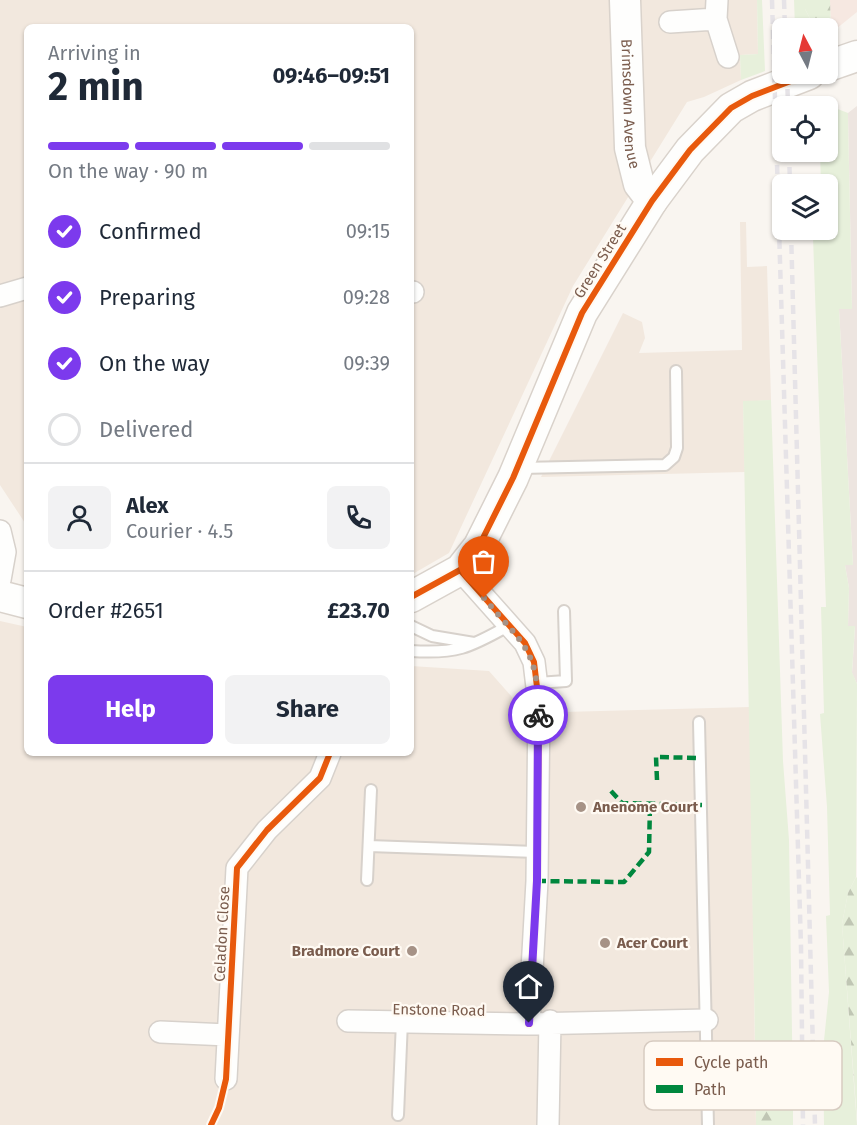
<!DOCTYPE html>
<html lang="en">
<head>
<meta charset="utf-8">
<style>
  body { margin:0; font-family:"Fira Sans",sans-serif; background:#f2f2f3; color:#1f2937; height:100vh; display:flex; flex-direction:column; font-size:22px; white-space:nowrap }
  * { box-sizing:border-box; margin:0 }
  p { font-size:20px; color:#747a83 }
  .icon { flex:none; width:33px; height:33px; fill:none; stroke:currentColor; stroke-width:2; stroke-linecap:round; stroke-linejoin:round }
  .map { position:relative; flex:1; overflow:hidden }
  .side { position:absolute; left:24px; top:24px; width:390px; height:732px; display:flex; flex-direction:column; background:#fff; border-radius:9px; box-shadow:0 2px 4px #0004 }
  .side>* { flex:none }
  .needle { width:39px; rotate:353deg }
  .controls { position:absolute; left:772px; top:18px; display:grid; gap:12px }
  .controls a { display:grid; place-items:center; width:66px; height:66px; border-radius:9px; background:#fff; box-shadow:0 2px 4px #0004; font-size:30px }
  .pin { position:absolute; display:grid; place-items:center; width:51px; height:51px; color:#fff; margin:-62px -26px; border-radius:50% 50% 50% 0; rotate:-45deg; box-shadow:0 0 6px #0007 }
  .pin .icon { rotate:45deg }
  .courier { position:absolute; display:grid; place-items:center; width:60px; height:60px; margin:-30px; border:4px solid #7c3aed; border-radius:50%; background:#fff; color:#222; box-shadow:0 2px 8px #0007 }
  .summary em { font-style:normal; font-weight:700 }
  .summary div { display:flex; flex-direction:column-reverse }
  .summary { display:flex; align-items:center; justify-content:space-between; height:102px; padding:0 24px }
  h1 { font-size:39px; font-weight:700; line-height:45px }
  .bar { display:grid; grid-template-columns:repeat(4,1fr); gap:9px 6px; align-content:center; height:72px; padding:0 24px }
  .bar i { height:8px; border-radius:4px; background:#e0e1e3 }
  .bar .active { background:#7c3aed }
  .bar p { grid-column:span 4 }
  .line { display:flex; align-items:center; gap:15px; padding:0 24px; border-top:2px solid #e0e1e3 }
  .line div { flex:1 }
  .round { display:grid; place-items:center; flex:none; width:63px; height:63px; border-radius:9px; background:#f2f2f3 }
  ol { padding:0 24px; list-style:none }
  li { display:flex; align-items:center; gap:18px; height:66px }
  li p { margin-inline-start:auto }
  li .icon { padding:6px; border-radius:50%; background:#7c3aed; color:#fff; stroke-width:4 }
  li:last-child { color:#747a83 }
  li i { width:33px; height:33px; border:3px solid #e0e1e3; border-radius:50% }
  .action { display:flex; gap:12px; margin-top:auto; padding:12px 24px }
  .action a { flex:1; height:69px; border-radius:9px; background:#7c3aed; color:#fff; font-size:24px; font-weight:700; line-height:69px; text-align:center }
  .action a+a { background:#f2f2f3; color:#1f2937 }
  .map>svg:first-child { display:block }
  .residential { fill:#f2e8de }
  .commercial { fill:#f6e8e1 }
  .industrial { fill:#ede5e0 }
  .grass { fill:#e7f0db }
  .forest { fill:url(#forest-firs) }
  .lines { fill:none; stroke-linecap:round; stroke-linejoin:round }
  .lane-casing { stroke:#d7d1cb; stroke-width:14 }
  .street-casing { stroke:#d7d1cb; stroke-width:24 }
  .secondary-casing { stroke:#d9d2cb; stroke-width:33 }
  .lane { stroke:#fefefd; stroke-width:10 }
  .street { stroke:#fefefd; stroke-width:21 }
  .secondary { stroke:#fefefd; stroke-width:30 }
  .rail { stroke:#e6e3e7; stroke-width:4.5; stroke-dasharray:9 6; stroke-linecap:butt }
  .quiet { stroke:#00873e; stroke-width:4.5; stroke-dasharray:9 4.5; stroke-linecap:butt }
  .cycleway-casing { stroke:#fffaf3; stroke-width:10 }
  .cycleway { stroke:#e8590c; stroke-width:6 }
  .done { stroke:#a69286; stroke-width:6; stroke-dasharray:0 10.8 }
  .route { stroke:#7c3aed; stroke-width:8 }
  .poi-dot { fill:#a69286; stroke:#fffaf3; stroke-width:2 }
  .labels { text-anchor:middle; stroke-width:4.5; stroke-linejoin:round; paint-order:stroke }
  .street-label { font-size:15px; fill:#7a5c4d; stroke:#fffaf3 }
  .poi-label { font-size:15px; font-weight:bold; fill:#7a5c4d; stroke:#fffaf3; text-anchor:start }
  .key { fill:#fffaf3; stroke:#d7cbc1; stroke-width:1.5 }
  .key-label { font-size:16px; fill:#7a5c4d }
</style>
</head>
<body>
<div class="map">
<svg width="857" height="1125" viewBox="0 0 857 1125">
  <defs>
    <pattern id="forest-firs" width="22" height="20" patternUnits="userSpaceOnUse" patternTransform="scale(1.5)"><rect width="22" height="20" fill="#e7f0db"/><path d="M5 1l3.5 6h-7zM16 11l3.5 6h-7z" fill="#c0c6b4"/></pattern>
  </defs>
  <rect width="100%" height="100%" fill="#f9f5f0"/>
  <path class="residential" d="M0,0h757l1,54 -18,1 1,25 -37,17 -17,5 -114,184 -124,267 -38,22v-548h-384v499l-27,-41z
    M740,222h6l1,45 20,-1 4,134 -28,2 2,70 -204,5 82,-164 19,9 3,16 -6,15 103,-3z
    M0,621l27,6v126h384v-87l78,5 37,42 224,-6 6,418h-756z"/>
  <path class="commercial" d="M830,0h27v12l-26,21z"/>
  <path class="industrial" d="M857,106v772v-194l-5,-11 3,-46h-7l1,-39 -4,-23h8l-14,-256h13l-4,-196z"/>
  <path class="grass" d="M757,0h5l3,71 -24,9 -1,-25 18,-1z
    M794,0h11v9l10,19h-20z
    M835,108l13,5v6l4,190h-13l14,256h-8l4,23 -1,38h7l-3,46 5,12 -1,193 -8,16 -6,31 15,201h-33l-1,-75 6,-58 -3,-76 4,-1 -3,-108 -7,-93 4,-1 -3,-106h5l-13,-370 10,-1v-6h5v-46h-7l-1,-32h8v-42z
    M771,400l12,361 6,79 4,257 -24,-6 -13,3 -13,-693z"/>
  <path class="forest" d="M805,0h25l1,33 -3,6v-11h-13l-10,-19z
    M856,877l1,1v242l-15,-196 6,-31z
    M769,1091l24,6v28h-37v-31z"/>
  <g class="lines">
    <defs>
      <path id="lane" d="M520,468l145,-3 9,-8 3,-9 -1,-77
        M411,626l21,10 42,7
        M411,651c45,3 58,-3 97,-25
        M537,683l29,-2 -2,-70
        M699,722l9,403
        M369,846l167,6
        M367,880l4,-90
        M398,1115l4,-94"/>
      <path id="street" d="M716,19l12,38
        M670,22l46,-3 1,-19
        M411,292h2
        M0,296l27,-8
        M0,531l5,21 -5,28
        M460,570l65,73 9,19 5,42 -2,177 -8,143
        M348,1021l181,3 178,-4
        M160,1032l68,3
        M226,1079l11,-211 30,-38 53,-52 10,-25
        M548,1125l2,-104"/>
      <g id="secondary">
        <path id="s1" d="M625,0l5,148 9,36 13,17"/>
        <path d="M828,66l29,-10"/>
        <path d="M0,596l27,7"/>
        <path d="M411,597l49,-27 19,-24 34,-68 69,-165 70,-112 38,-51 41,-42 21,-12 57,-22"/>
      </g>
    </defs>
    <use href="#lane" class="lane-casing"/>
    <use href="#street" class="street-casing"/>
    <use href="#secondary" class="secondary-casing"/>
    <use href="#lane" class="lane"/>
    <use href="#street" class="street"/>
    <use href="#secondary" class="secondary"/>
    <path class="rail" d="M772,0l29,946 2,179
      M784,0l1,28
      M787,74l1,32
      M789,152l1,32
      M791,230l24,895"/>
    <path class="quiet" d="M657,780l-1,-23 44,1
      M611,791l11,12 80,2
      M537,881l87,1 25,-30 1,-48"/>
    <defs>
      <path id="cycleway" d="M460,570l65,73 9,19 5,42 -2,177 -8,143
        M411,597l49,-27 19,-24 34,-68 69,-165 70,-112 38,-51 41,-42 21,-12 57,-22
        M211,1125l8,-17 7,-29 11,-211 30,-38 53,-52 10,-25"/>
    </defs>
    <use href="#cycleway" class="cycleway-casing"/>
    <use href="#cycleway" class="cycleway"/>
  </g>
  <g class="lines">
    <path class="done" d="M484,598c39,47 55,51 54,117"/>
    <path class="route" d="M529,1023l8,-142 1,-166"/>
  </g>
  <g class="poi-dot">
    <circle cx="581" cy="807" r="6"/>
    <circle cx="605" cy="943" r="6"/>
    <circle cx="412" cy="951" r="6"/>
  </g>
  <g class="labels">
    <g class="street-label">
      <text dy="5" stroke="none"><textPath href="#s1" startOffset="104">Brimsdown Avenue</textPath></text>
      <text transform="translate(600 261) rotate(-58)" y="5">Green Street</text>
      <text transform="translate(222 934) rotate(-87)" y="5">Celadon Close</text>
      <text transform="translate(439 1010) rotate(1)" y="5">Enstone Road</text>
    </g>
    <g class="poi-label">
      <text x="593" y="812">Anenome Court</text>
      <text x="617" y="948">Acer Court</text>
      <text x="400" y="956" text-anchor="end">Bradmore Court</text>
    </g>
  </g>
  <rect x="644" y="1041" width="198" height="69" rx="9" class="key"/>
  <rect x="656" y="1058" width="27" height="8" fill="#e8590c"/>
  <rect x="656" y="1085" width="27" height="8" fill="#00873e"/>
  <g class="key-label">
    <text x="694" y="1068">Cycle path</text>
    <text x="694" y="1095">Path</text>
  </g>
</svg>
<div class="controls">
<a><svg class="needle" viewBox="-14 -14 28 28"><path d="M0-13l5 13h-10z" fill="#e53935"/><path d="M0 13l5-13h-10z" fill="#747a83"/></svg></a>
<a><svg class="icon" aria-label="locate" viewBox="0 0 24 24"><circle cx="12" cy="12" r="6"/><path d="M12 2v4M12 18v4M2 12h4M18 12h4"/></svg></a>
<a><svg class="icon" aria-label="layers" viewBox="0 0 24 24"><path d="M12 4l9 5-9 5-9-5zM3 14l9 5 9-5"/></svg></a>
</div>
<div class="pin" style="left:484px;top:598px;background:#ea580c"><svg class="icon" aria-label="bag" viewBox="0 0 24 24"><path d="M5 8h14l-1 12H6zM9 8a3 3 0 0 1 6 0"/></svg></div>
<div class="pin" style="left:529px;top:1023px;background:#1f2937"><svg class="icon" aria-label="home" viewBox="0 0 24 24"><path d="M3 11l9-7 9 7M6 9v11h12V9"/></svg></div>
<div class="courier" style="left:538px;top:715px"><svg class="icon" aria-label="bike" viewBox="0 0 24 24"><circle cx="6" cy="16" r="4"/><circle cx="18" cy="16" r="4"/><path d="M6 16l4-8h5l3 8M10 8l3 8H6M13 5h3"/></svg></div>
<section class="side">
<div class="summary"><div><h1>2 min</h1><p>Arriving in</p></div><em>09:46–09:51</em></div>
<div class="bar"><i class="active"></i><i class="active"></i><i class="active"></i><i></i><p>On the way · 90 m</p></div>
<ol>
<li><svg class="icon" aria-label="check" viewBox="0 0 24 24"><path d="M5 12l5 5 9-10"/></svg>Confirmed<p>09:15</p></li>
<li><svg class="icon" aria-label="check" viewBox="0 0 24 24"><path d="M5 12l5 5 9-10"/></svg>Preparing<p>09:28</p></li>
<li><svg class="icon" aria-label="check" viewBox="0 0 24 24"><path d="M5 12l5 5 9-10"/></svg>On the way<p>09:39</p></li>
<li><i></i>Delivered</li>
</ol>
<div class="line" style="height:108px"><a class="round"><svg class="icon" aria-label="person" viewBox="0 0 24 24"><circle cx="12" cy="8" r="4"/><path d="M4 21q1-7 8-7t8 7"/></svg></a><div><b>Alex</b><p>Courier · 4.5</p></div><a class="round"><svg class="icon" aria-label="phone" viewBox="0 0 24 24"><path d="M5 4h4l2 5-3 2q2 4 5 5l2-3 5 2v4C11 20 4 13 5 4z"/></svg></a></div>
<div class="line" style="height:78px"><div>Order #2651</div><b>£23.70</b></div>
<div class="action"><a>Help</a><a>Share</a></div>
</section>
</div>
</body>
</html>
